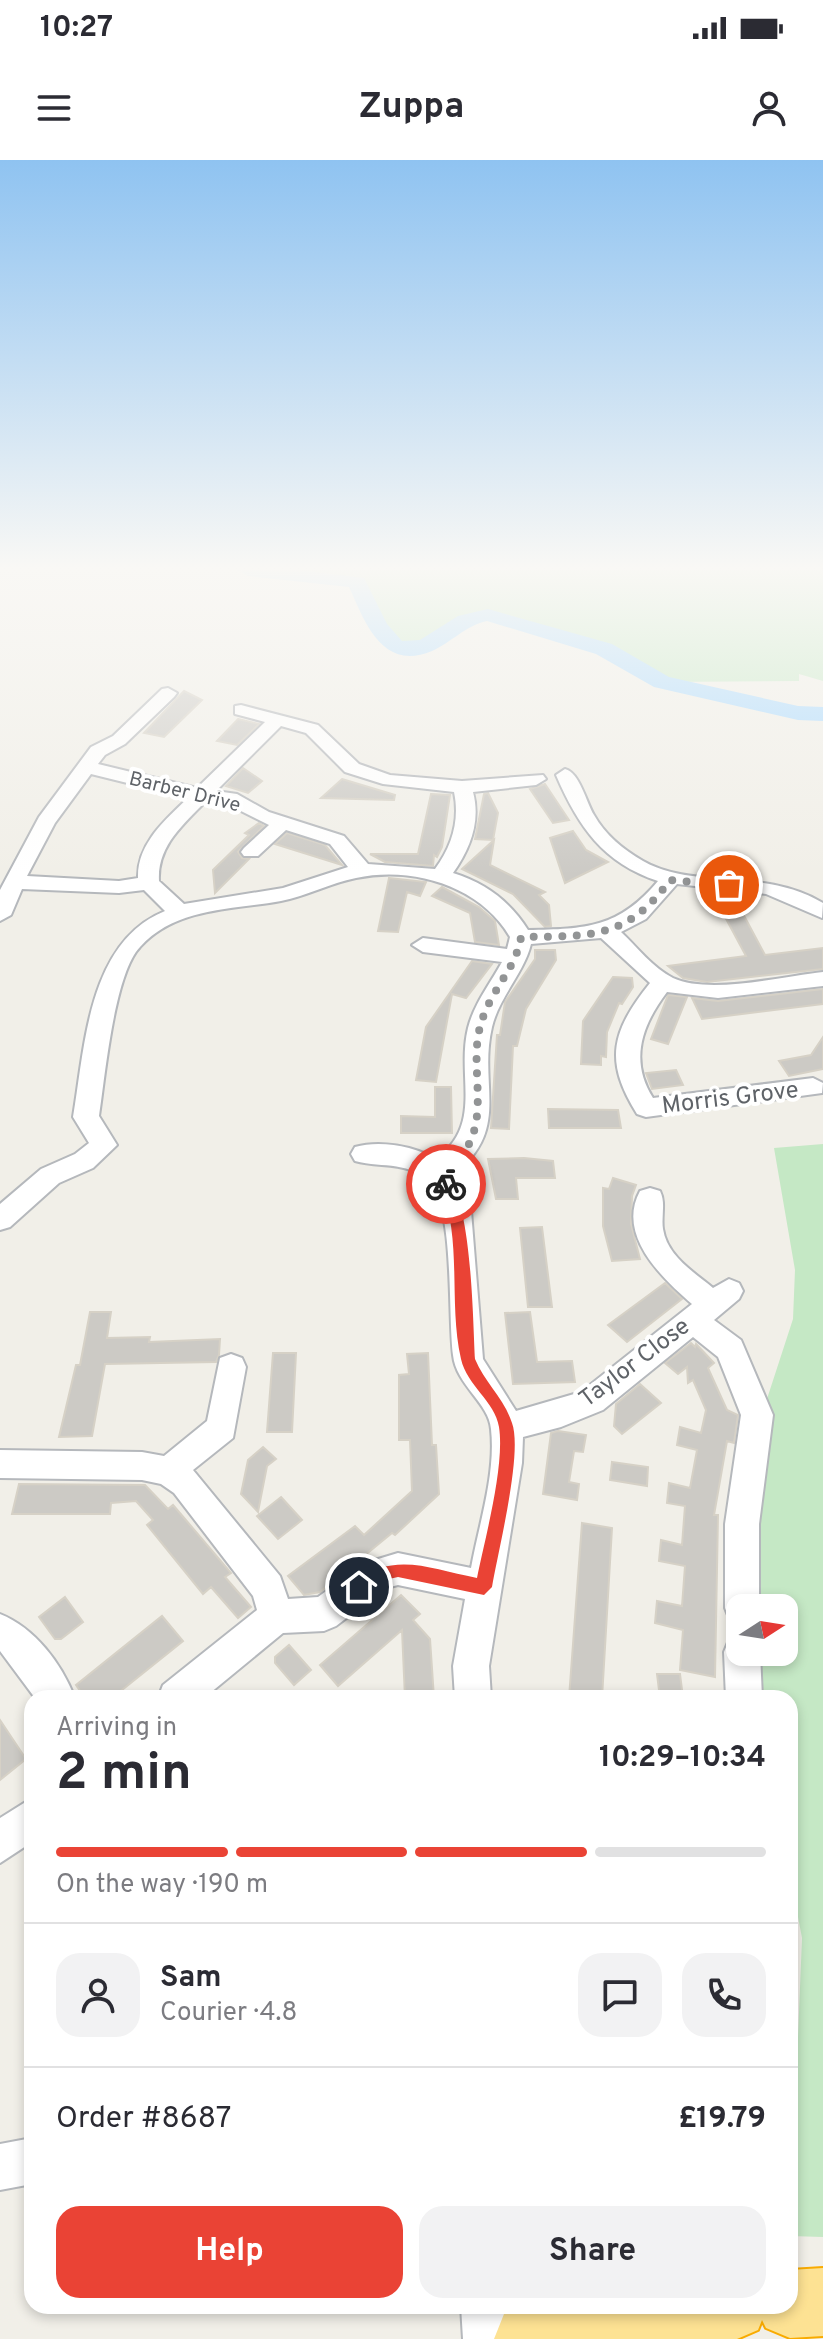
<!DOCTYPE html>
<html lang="en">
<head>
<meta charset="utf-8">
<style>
  body { margin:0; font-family:Overpass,sans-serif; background:#f2f2f3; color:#2b2b33; height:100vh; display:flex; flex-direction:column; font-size:30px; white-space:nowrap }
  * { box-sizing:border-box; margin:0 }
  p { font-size:26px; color:#7c7c81 }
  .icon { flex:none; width:44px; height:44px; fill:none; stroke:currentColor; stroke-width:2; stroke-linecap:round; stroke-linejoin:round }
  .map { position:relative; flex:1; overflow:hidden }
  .panel { position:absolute; left:24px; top:1530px; width:774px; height:624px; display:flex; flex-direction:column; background:#fff; border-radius:24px; box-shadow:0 4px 12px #0003 }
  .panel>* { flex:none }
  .needle { width:52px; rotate:78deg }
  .buttons { position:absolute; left:726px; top:1434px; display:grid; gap:16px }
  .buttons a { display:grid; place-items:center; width:72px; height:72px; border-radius:16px; background:#fff; box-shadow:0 4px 12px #0003; font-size:40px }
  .pin { position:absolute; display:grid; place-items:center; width:68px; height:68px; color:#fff; margin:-34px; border:4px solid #fff; border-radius:50%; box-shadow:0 2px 8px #0007 }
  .courier { position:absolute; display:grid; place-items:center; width:80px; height:80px; margin:-40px; border:6px solid #ea4335; border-radius:50%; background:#fff; color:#222; box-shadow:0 2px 10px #0007 }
  .overview em { font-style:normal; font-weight:700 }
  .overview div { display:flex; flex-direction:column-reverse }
  .overview { display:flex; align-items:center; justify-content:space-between; height:136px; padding:0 32px }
  h1 { font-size:52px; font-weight:700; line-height:60px }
  .bar { display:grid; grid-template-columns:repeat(4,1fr); gap:12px 8px; align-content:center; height:96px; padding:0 32px }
  .bar i { height:10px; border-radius:6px; background:#e1e1e2 }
  .bar .active { background:#ea4335 }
  .bar p { grid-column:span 4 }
  .line { display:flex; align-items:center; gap:20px; padding:0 32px; border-top:2px solid #e1e1e2 }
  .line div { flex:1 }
  .round { display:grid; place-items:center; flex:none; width:84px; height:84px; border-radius:24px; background:#f2f2f3 }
  .cta { display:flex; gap:16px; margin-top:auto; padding:16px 32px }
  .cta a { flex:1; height:92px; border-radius:24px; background:#ea4335; color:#fff; font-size:32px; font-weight:700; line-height:92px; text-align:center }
  .cta a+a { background:#f2f2f3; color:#2b2b33 }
  .status { display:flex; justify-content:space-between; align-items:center; height:56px; padding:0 40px; background:#fff; direction:ltr }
  .status svg { height:22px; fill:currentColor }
  header { display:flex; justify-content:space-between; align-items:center; height:104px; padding:0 32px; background:#fff; font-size:36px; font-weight:700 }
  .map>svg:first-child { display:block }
  .green { fill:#c5e8c5 }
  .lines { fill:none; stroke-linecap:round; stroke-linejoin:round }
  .river { fill:#aadaff; fill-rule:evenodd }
  .building { fill:#cccac5; stroke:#d6d1c6; stroke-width:2 }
  .minor-casing { stroke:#b5b8bc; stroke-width:4 }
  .highway-casing { stroke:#f9ab00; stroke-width:4 }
  .minor { fill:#fff; fill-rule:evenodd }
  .highway { fill:#fde293; fill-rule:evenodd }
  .route { fill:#ea4335 }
  .done { stroke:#929495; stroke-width:8; stroke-dasharray:0 14.4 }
  .labels { text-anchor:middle; stroke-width:8; stroke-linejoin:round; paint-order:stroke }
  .far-street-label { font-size:20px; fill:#5f6368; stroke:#fff }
  .street-label { font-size:24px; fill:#5f6368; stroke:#fff }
</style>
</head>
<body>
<div class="status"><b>10:27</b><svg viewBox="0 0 49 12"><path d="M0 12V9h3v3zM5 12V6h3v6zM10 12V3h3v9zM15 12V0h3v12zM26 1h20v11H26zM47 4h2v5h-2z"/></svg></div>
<header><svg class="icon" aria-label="menu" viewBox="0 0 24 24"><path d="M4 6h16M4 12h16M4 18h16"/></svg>Zuppa<svg class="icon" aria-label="person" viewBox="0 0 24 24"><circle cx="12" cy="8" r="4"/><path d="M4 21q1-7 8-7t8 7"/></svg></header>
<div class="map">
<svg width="823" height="2179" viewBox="0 0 823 2179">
  <rect width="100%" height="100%" fill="#f1efe8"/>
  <path class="green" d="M248,410h575v111l-24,-7v7l-137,1 -59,-33 -115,-34 -23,5 -40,26 -26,1 -9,-4 -13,-18 -20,-43z
    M823,984v1093l-33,-1 12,-298 -12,-63v-177h-32l-5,-46h31v-44h-31l12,-203 28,-86 2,-49 -21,-122z"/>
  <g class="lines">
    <path class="river" d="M238,410h60l66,8 23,46 15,17 18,-1 38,-24 30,-7 124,35 57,33 129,29 25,1v14l-25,-1 -144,-33 -58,-33 -109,-33c-22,5 -35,21 -55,30 -50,21 -67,-29 -83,-64l-101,-11z"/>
  </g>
  <path class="building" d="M184,531l18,9 -38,37 -20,-4z
    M238,559l21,5 -22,21 -20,-4z
    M243,608l19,13 -14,12 -22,-7z
    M342,619l53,16 -1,5 -73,-2z
    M545,624l24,36 -16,3 -23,-34z
    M488,633l10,20 -5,27 -18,-1 9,-45z
    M431,634l19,1 -8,52 -5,10 -3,-2 -1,11 -48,-4 -15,-8h48z
    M259,663l5,3 -26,26 4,6 7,1 -34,34 -2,-23 36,-35 -4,-2z
    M573,671l13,19 22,12 -43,21 -15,-45z
    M287,673l38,12 17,20 -67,-21z
    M494,680l-4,25 55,27 -6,3 10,10 2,21 -6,1 -32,-33 -51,-25z
    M389,718l37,4 -6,14 -13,-4 -9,40 -20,-1z
    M442,727l37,20 16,14 4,24 -24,-3 -5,-29 -38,-17z
    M733,735l32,60 58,-7v21l-116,13 -24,-4 -15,-12 78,-10 -29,-54z
    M535,790h20l1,10 -30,49 -9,37h-4l-4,83 -18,-1 6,-93h3l5,-33 30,-43z
    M472,801l20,3 -26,34 -14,-4 -16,88 -20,-2 10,-53z
    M613,817l19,1 1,9 -11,17 -3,-1 -12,29 -1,25 -5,-1v9l-20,-1 2,-43z
    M823,829v15l-121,15 -10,-21 26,3z
    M668,835l19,2 -19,47 -17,-5z
    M823,877v32l-34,7 -10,-15 32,-6z
    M676,910l7,15 -31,4 -6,-16z
    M435,927h16l1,46h-51v-17l34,1z
    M548,949l70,1 3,18h-72z
    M524,998l29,3 2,17h-39l2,21h-22l-8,-40z
    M613,1018l23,7 -4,11 -1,28 9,35 -28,2 -9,-35v-38l6,1z
    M542,1067l10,80h-24l-8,-79z
    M665,1123l17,16 -55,43 -19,-17z
    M90,1152h21l-4,26 43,-1 -1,5 71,-3 -1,16 -3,7 -111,2 -13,72 -33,1 17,-72h4z
    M530,1152l7,50 35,-1 3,21 -62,2 -8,-71z
    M691,1183l4,4 1,-3 18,19 -6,5 19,42 11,5 -4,28 -7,-2 -13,74h4l-3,162 -35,-7 3,-40 -28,-7 2,-22 25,5 3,-40 -26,-5 2,-21 21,5 3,-39 -18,-3 2,-20 21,5 7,-38 -20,-5 3,-18 21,6 5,-23 -13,-30 -5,3 -1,-16 -9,7 -13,-11z
    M273,1193h23l-4,79h-25z
    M428,1193l4,92h4l3,49 -44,41 -3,-2 -72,59 -16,3 -16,-19 67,-50 9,9 48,-44 -2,-51h-11v-65l10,-1 -2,-20z
    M640,1224l21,19 -39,31 -8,-8 2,-22z
    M558,1271l28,4 -3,17 -9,-1 -5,31 10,2 -2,16 -34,-6 8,-61z
    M263,1287l13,12 -9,7 -9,46 -17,-18 7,-34z
    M612,1302l36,5 -1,19 -37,-6z
    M19,1324l126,1 23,24 5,-4 12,14 46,54 -6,4 26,30 -13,11 -27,-31 -8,7 -56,-69 6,-5 -17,-19 -25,2 -1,11h-98z
    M281,1337l21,23 -24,19 -21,-23z
    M582,1363l30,5 -10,170h-33z
    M401,1435l19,19 -7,6 17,19 4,59h-29l-3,-68 -64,56 -18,-21z
    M65,1437l18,25 -22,17h-6l-16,-22z
    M162,1456l21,25 -71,57h-27l-9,-13z
    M289,1485l22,25 -17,15 -19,-22v-6z
    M657,1514h23l3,24h-23z
    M0,1560l26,39 -26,21z"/>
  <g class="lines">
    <defs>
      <path id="minor" d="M168,528l9,5 -3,4 -49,47 -20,11 -7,9 99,24 68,-66 -30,-8v-8l6,-1 77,20 41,39 31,11 72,6 81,-6 3,4 -10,6 -63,7c8,30 -3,57 -20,81 32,10 57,28 75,57 58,-1 91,-2 130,-49 -55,-18 -80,-55 -102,-106l9,-6c15,4 21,33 29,46 11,20 30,35 49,46 50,29 120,6 180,42l-1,15 -56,-24 -89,-10 -31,35 -25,13c16,15 32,36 52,46 37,17 110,-2 150,-6v14l-105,12 -51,-6c-25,33 -38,68 -14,106l160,-20 10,5 -1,10 -176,24 -9,-3c-33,-53 -26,-82 13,-131l-49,-45 -70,6c-7,29 -32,53 -39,83 -14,59 20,102 -39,148l18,36 12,148 33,52 65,-19 111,-88c-30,-26 -76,-69 -52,-113l10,-3 10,3c6,12 1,25 3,38 4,27 31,43 50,59l16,-9 10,4 4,8 -4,8 -25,21 27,20 32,75 -14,109v84h-19v16l-10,-4 -5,-12v-84l16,-109 -23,-58 -25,-20 -90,73 -42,17 -38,10 -1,26 -33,203 2,32h-36l-2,-32 12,-67 -67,-14 -12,3 -50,38 -12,5 -41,2 -79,65h-46l5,-13 94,-75 -4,-14 -79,-103 -13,-9 -19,-4 -142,-2v-28l142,2 22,4 43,-35 13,-63 11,-4 11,4 4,9 -13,71 -40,32 87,106 8,23 30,-2 47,-34 33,-10 73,15c8,-44 25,-94 20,-139 -2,-26 -35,-44 -38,-74 -5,-39 1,-141 -21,-168 -21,-28 -48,-18 -77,-26l-4,-7 4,-7c25,-7 59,-1 81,12 48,-35 20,-82 32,-131 6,-24 22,-44 34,-66l-79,-10 -11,-7 11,-7 84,11 3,-12c-30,-51 -97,-71 -154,-59 -26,5 -49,18 -75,23 -49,9 -105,6 -141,46 -26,27 -35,130 -41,169l18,29 -24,23 -34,15 -49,44 -10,3v-26l41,-35 34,-15 14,-11 -16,-26c12,-71 15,-175 92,-206l-21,-21 -25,3 -97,-4 -11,26 -11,6v-31l39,-73 52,-70 22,-11 49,-47zM281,566l25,7 39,39 38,12 71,8c6,28 -2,54 -19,77l-67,-5 -24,-28 -75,-24 -32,-18 -21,-3zM91,614l97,24c-23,22 -51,46 -50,80l-19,3 -92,-5 28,-53zM206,641l19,2 44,22 -25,23 -3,4 3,4h14l28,-26 44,14 18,23 -65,21 -99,16 -25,-23c-2,-35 24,-56 47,-80z
        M0,1454c35,14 61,49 75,84h-40l-35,-47z
        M740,1475v17h20l2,46h-36l-2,-46 5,-12z
        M32,1638v44l-32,21v-45z
        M32,1978v46l-32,6v-46z
        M461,2146h48l2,33h-48z"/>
      <path id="highway" d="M823,2108v68l-33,2 -24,-10 -4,-8 -4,10 -21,9h-243l10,-25 21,-8h265v-36z"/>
    </defs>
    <use href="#minor" class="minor-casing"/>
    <use href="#highway" class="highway-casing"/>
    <use href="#minor" class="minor"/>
    <use href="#highway" class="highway"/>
  </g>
  <linearGradient id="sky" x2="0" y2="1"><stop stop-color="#8fc3f1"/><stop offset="0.57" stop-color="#f9f8f5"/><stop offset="1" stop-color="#f9f8f5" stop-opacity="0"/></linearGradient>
  <rect width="823" height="715" fill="url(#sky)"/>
  <path class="route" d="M446,1020c26,14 27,147 29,179 10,24 29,39 37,64 11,30 -14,128 -20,164l-8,8 -86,-18 -18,4 -21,14 -6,-2v-11c42,-31 77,-13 124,-4 8,-40 28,-112 22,-151 -4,-26 -32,-41 -38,-68 -13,-58 2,-119 -21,-175z"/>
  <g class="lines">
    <path class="done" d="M446,1024l-9,-11c10,-9 26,-18 32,-29 18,-35 1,-80 11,-117 9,-36 36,-57 41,-90 68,-1 106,3 149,-57l59,5"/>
  </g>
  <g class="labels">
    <g class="far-street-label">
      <text transform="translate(185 631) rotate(14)" y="7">Barber Drive</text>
    </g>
    <g class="street-label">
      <text transform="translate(730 937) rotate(-7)" y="8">Morris Grove</text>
      <text transform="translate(634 1202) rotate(-37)" y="8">Taylor Close</text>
    </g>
  </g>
</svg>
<div class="buttons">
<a><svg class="needle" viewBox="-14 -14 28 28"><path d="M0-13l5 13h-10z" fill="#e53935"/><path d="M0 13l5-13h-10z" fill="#7c7c81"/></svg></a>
</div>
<div class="pin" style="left:729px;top:725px;background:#ea580c"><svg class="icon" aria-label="bag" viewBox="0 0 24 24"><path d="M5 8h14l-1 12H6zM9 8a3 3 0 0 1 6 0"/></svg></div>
<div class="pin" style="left:359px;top:1427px;background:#1f2937"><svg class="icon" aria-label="home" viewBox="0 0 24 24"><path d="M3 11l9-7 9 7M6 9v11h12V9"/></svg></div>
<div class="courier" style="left:446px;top:1024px"><svg class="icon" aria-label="bike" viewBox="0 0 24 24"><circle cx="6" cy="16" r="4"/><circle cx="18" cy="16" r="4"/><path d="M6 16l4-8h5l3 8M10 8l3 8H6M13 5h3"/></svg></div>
<section class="panel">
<div class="overview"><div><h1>2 min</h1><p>Arriving in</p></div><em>10:29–10:34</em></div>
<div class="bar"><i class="active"></i><i class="active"></i><i class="active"></i><i></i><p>On the way · 190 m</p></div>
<div class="line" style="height:144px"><a class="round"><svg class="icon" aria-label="person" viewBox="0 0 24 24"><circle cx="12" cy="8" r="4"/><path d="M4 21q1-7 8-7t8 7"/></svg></a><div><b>Sam</b><p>Courier · 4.8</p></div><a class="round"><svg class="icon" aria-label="chat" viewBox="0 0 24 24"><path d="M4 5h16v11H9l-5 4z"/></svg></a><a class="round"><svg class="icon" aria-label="phone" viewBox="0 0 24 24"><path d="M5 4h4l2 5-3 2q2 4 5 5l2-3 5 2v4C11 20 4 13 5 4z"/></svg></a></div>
<div class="line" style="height:104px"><div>Order #8687</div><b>£19.79</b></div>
<div class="cta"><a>Help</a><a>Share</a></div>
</section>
</div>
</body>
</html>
